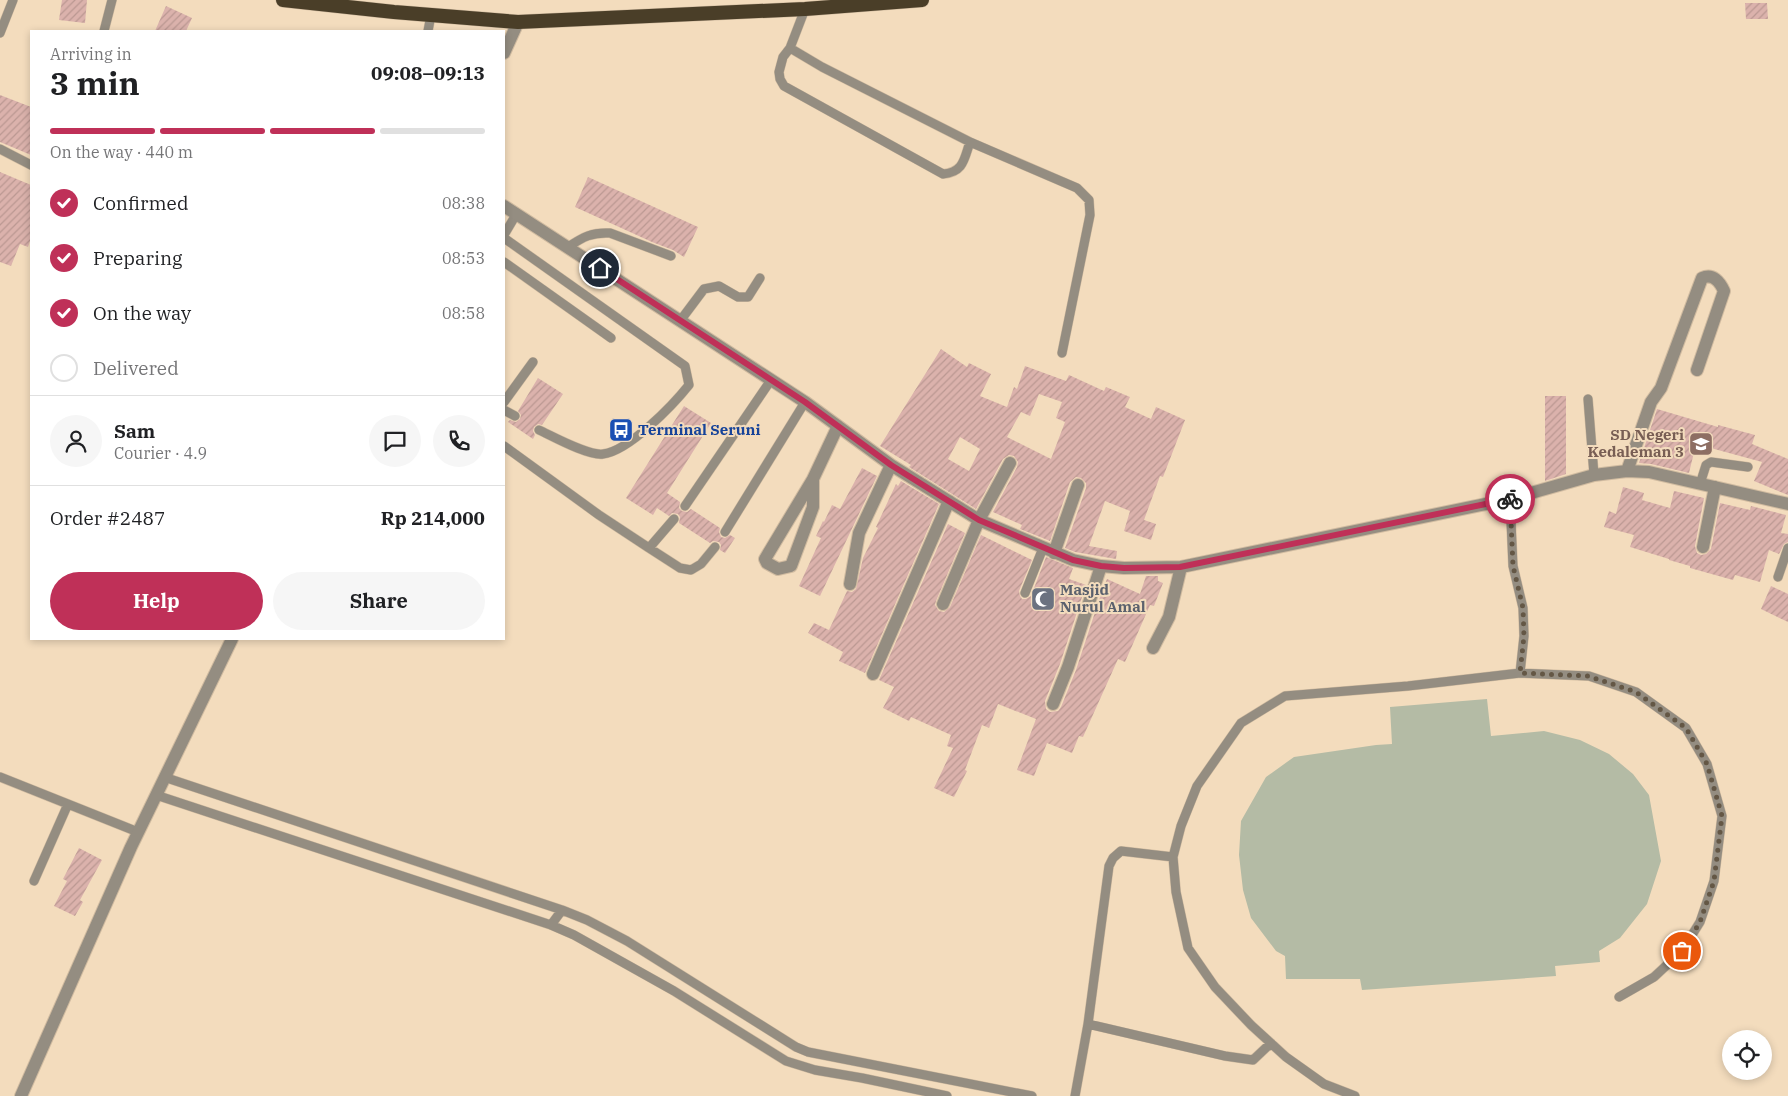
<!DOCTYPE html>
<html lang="en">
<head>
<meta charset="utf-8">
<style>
  body { margin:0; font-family:"IBM Plex Serif",serif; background:#f6f6f6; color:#202124; height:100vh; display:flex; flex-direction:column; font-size:19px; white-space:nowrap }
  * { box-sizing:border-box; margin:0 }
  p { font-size:16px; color:#757577 }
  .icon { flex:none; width:28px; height:28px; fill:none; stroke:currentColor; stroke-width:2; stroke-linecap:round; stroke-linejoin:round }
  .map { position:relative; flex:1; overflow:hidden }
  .sheet { position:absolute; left:30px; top:30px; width:475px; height:610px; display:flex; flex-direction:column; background:#fff; border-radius:0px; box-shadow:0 2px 8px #0003 }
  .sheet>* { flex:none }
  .fabs { position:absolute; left:1722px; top:1030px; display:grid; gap:10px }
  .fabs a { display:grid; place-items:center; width:50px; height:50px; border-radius:50%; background:#fff; box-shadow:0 2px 8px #0003; font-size:25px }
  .pin { position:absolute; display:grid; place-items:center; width:42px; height:42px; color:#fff; margin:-21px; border:2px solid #fff; border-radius:50%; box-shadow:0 1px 5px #0007 }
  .courier { position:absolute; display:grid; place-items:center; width:50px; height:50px; margin:-25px; border:4px solid #bf3058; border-radius:50%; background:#fff; color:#222; box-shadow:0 1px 6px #0007 }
  .head em { font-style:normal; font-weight:700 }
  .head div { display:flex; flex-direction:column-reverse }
  .head { display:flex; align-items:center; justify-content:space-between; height:85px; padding:0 20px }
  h1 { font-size:32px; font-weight:700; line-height:38px }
  .bar { display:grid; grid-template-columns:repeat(4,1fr); gap:8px 5px; align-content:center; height:60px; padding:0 20px }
  .bar i { height:6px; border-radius:4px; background:#e0e0e0 }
  .bar .selected { background:#bf3058 }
  .bar p { grid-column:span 4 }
  .line { display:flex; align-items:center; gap:12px; padding:0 20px; border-top:1px solid #e0e0e0 }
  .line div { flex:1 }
  .round { display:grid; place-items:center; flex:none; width:52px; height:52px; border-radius:26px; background:#f6f6f6 }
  ol { padding:0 20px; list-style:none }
  li { display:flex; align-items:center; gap:15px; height:55px }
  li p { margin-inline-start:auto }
  li .icon { padding:5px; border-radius:50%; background:#bf3058; color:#fff; stroke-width:4 }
  li:last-child { color:#757577 }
  li i { width:28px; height:28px; border:2px solid #e0e0e0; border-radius:50% }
  .button { display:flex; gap:10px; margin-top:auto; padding:10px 20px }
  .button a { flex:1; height:58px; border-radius:30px; background:#bf3058; color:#fff; font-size:20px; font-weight:700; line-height:58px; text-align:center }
  .button a+a { background:#f6f6f6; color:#202124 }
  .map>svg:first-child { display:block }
  .pitch { fill:#b4bba5 }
  .building { fill:url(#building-hatch); fill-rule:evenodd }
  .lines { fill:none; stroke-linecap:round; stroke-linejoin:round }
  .service-casing { stroke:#d0bba0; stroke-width:10 }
  .minor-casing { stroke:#d0bba0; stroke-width:14 }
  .trunk-casing { stroke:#d0bba0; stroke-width:15 }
  .service { stroke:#948d81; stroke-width:9 }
  .minor { stroke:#948d81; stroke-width:12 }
  .trunk { stroke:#4a3e28; stroke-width:14 }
  .done { stroke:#645745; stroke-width:5; stroke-dasharray:0 9 }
  .route { stroke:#bf3058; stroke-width:6 }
  .labels { text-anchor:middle; stroke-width:4; stroke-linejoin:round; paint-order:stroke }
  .transit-label { font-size:15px; font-weight:bold; fill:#164399; stroke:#f3dcbd; text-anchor:start }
  .education-label { font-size:15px; font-weight:bold; fill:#785e54; stroke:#f3dcbd; text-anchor:end }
  .worship-label { font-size:15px; font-weight:bold; fill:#5b616d; stroke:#f3dcbd; text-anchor:start }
</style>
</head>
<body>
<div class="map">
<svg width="1788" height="1096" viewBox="0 0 1788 1096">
  <defs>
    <pattern id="building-hatch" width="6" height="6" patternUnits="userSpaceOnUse" patternTransform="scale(1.25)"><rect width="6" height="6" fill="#dbb2ac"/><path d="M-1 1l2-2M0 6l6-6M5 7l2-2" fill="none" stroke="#bb9892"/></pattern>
  </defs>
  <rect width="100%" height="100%" fill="#f3dcbd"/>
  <path class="pitch" d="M1487,699l4,37 53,-5 36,9 29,14 24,20 16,21 12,66 -14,43 -27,34 -21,13 1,11 -45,4 1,10 -194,14 -2,-11h-74l-1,-23 -9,-5 -25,-33 -8,-28 -4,-35 2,-34 25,-44 28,-20 82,-12 16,-1 -2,-37z"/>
  <path class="building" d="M62,0h25l-2,23 -26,-3z
    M1745,3h22l1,16h-22z
    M166,6l26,12 -6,13h-31z
    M0,95l31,12v48l-31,-13z
    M0,172l31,13v53l-3,9 -8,-3 -9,22 -11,-4z
    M588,177l110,50 -14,30 -11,-7 -21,-8 -77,-35z
    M941,349l26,18 2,-4 22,11 -11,22 27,11 7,-20 3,2 8,-23 41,15 3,-6 35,16 2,-4 24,10 -5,10 26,12 5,-12 29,13 -22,57 -3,-1 -16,44 12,4 -5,16 -27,-9 6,-20 -25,-10 -16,45 28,5 -1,8 -41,-7 -10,-4 21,-60v-5l-5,-5 -5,-1 -6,5 -20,59 -30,-12 2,-4 -29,-13 24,-45 1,-5 -4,-6 -5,-1 -6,4 -27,50 -67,-42 2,-2 -31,-19zM1039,394l23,8 -6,16 9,4 -14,37 -44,-22 14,-25 9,4zM960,437l20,12 -11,22 -21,-12z
    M538,378l25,16 -21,31 -4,-1 -4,3 -1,4 2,4 -2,4 -25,-17 2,-2 6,2 4,-3 1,-4 -3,-4z
    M1545,396h21v78l-21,7z
    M684,406l27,17 -44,70 13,9 -1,6 3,3 5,1 4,-3 29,19 -1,4 2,5 4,1 5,-3 5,3 -10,15 -5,-3 1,-5 -2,-3 -6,-1 -3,2 -31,-20 1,-6 -2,-3 -6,-1 -3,3 -12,-8 -4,7 -27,-17z
    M1657,409l61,18v-2l37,10 -3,9 36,15v36l-34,-14 8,-19 -66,-18 -7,29 -38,-9 -12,-1z
    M862,468l15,8 -57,120 -21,-10 22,-48 -5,-2 7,-15 1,1 8,-17 8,4z
    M901,481l38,23 -74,169 -26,-12 4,-9 -35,-19 6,-10 15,7 18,-39 5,1 4,-3 7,-31 15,-30 -2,-1 20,-43 2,2z
    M1623,487l21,6 -2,7 28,8 4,-17 30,7 -9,48 2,7 4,2 5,-1 5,-5 9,-46 30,7 1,-4 35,9 -5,18 7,1v8l-4,2 -5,10 -10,-4 -9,32 -25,-7 -2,5 -43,-12v-2l-21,-6v-1l-39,-12 4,-12 -30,-8 5,-16 7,3z
    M948,524l17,9 -29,68 -1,4 4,6 5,1 6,-5 31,-72 51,25 -13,31 1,5 2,3h4l5,-3 15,-39 27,11 -4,11 17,6 -26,79 -15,37 1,8 4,3 8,-1 3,-4 15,-37 26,-79 5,-12 33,15 6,-18h12v5l5,2 -9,23 -4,-1 -25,57 -7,-3 -35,78 -4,-1 -7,17 -25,-10 -13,33 -17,-6 19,-51 -38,-15 -9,24 -7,-3 -17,45 2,1 -13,26 -20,-9 19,-40 -6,-2 4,-11 -40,-18 -2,4 -26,-13 11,-21 -15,-7z
    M1771,586l17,8v28l-27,-13z
    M79,848l23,12 -22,40 3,2 -8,14 -21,-10 13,-25 -4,-2z"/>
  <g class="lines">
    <defs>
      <path id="service" d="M104,31l8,-31
        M428,31l3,-16
        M0,33l13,-33
        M790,48l32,19 148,75c-6,17 -6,30 -27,32l-159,-88 -4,-7 -1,-7 4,-15 7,-9 15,-39
        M970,142l107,46 12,12 1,15 -28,138
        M0,149l31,16
        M504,235l13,-22
        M504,238l181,128 4,19c-16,20 -60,66 -86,69 -15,2 -49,-17 -64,-24
        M568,247c15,-10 24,-15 42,-14l61,23
        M504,262l107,76
        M680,321l24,-32 15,-3 19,11h10l12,-19
        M1588,399l6,76
        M504,402l29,-40
        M504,410l11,6
        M504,446l95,69 50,33 25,-29
        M1700,484l6,-19 5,-3 37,5
        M1510,499l3,67 10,42 1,28 -4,37
        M685,506l86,-126
        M725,532l80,-130
        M649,548l31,20 11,2 10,-6 14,-17
        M1778,577l10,-29
        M1025,593l18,-45
        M0,777l138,55
        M164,777l398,133 25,10 40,21 169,106 12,5 224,44
        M156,795l395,130 23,10 100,56 112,70 29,9 47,8 85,18
        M1173,857l3,35 12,56 27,39 36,38 35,32 38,27 31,12
        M34,881l34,-77
        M551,925l11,-15
        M1088,1024l137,32 28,4 18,-17
        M1075,1096l13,-72 21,-158 4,-8 8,-7 52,6 8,-31 16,-40 44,-63 44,-27 123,-10 112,-13 69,3 47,16 50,36 21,36 15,52 -8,65 -14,41 -18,29 -28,26 -35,20"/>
      <path id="minor" d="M504,53l14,-31
        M504,206l301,196 86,63 88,55 94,40 28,6 23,2 57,-1 329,-68 84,-24 33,-4 22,1 139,32
        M1627,471l24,-69 10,-14 41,-110c11,-5 18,4 22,13l-27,79
        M813,479v28l-22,59 -13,3 -11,-6 -2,-4 48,-80 25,-53
        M1703,547l12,-60
        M1054,553l24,-68
        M850,584l9,-51 32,-68
        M943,604l36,-84 31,-57
        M1153,648l16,-31 12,-50
        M873,674l76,-173
        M1053,704l15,-37 33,-101
        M21,1096l110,-249 101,-208"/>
      <path id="trunk" d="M283,0l111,12 124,10 287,-13 117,-9"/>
    </defs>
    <use href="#service" class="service-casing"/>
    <use href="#minor" class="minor-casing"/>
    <use href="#trunk" class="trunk-casing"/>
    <use href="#service" class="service"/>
    <use href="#minor" class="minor"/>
    <use href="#trunk" class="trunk"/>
  </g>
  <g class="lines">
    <path class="done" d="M1510,499l3,67 10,42 1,28 -4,37 68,3 48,16 50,36 21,36 15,52 -8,65 -14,41 -18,29"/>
    <path class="route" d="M600,268l205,134 86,63 88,55 94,40 28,6 23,2 56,-1 330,-68"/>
  </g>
  <defs>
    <symbol id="bus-square" viewBox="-11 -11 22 22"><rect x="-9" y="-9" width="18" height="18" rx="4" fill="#1a4fb4" stroke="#f3dcbd"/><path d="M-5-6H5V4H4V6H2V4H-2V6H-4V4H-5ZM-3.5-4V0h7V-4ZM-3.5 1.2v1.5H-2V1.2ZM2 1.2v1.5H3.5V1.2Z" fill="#fff"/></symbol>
    <symbol id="school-square" viewBox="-11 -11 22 22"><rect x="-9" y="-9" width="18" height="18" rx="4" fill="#8d6e63" stroke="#f3dcbd"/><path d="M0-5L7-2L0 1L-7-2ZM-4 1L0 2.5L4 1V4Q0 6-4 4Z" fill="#fff"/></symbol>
    <symbol id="mosque-square" viewBox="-11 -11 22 22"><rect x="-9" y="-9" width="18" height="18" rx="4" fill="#6b7280" stroke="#f3dcbd"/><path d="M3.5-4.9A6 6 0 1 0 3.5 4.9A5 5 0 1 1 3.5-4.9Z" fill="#fff"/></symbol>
  </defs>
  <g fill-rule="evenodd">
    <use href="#bus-square" x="607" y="416" width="28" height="28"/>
    <use href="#school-square" x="1687" y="430" width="28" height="28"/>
    <use href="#mosque-square" x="1029" y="585" width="28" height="28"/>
  </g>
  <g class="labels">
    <g class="transit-label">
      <text x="638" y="435">Terminal Seruni</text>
    </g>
    <g class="education-label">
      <text x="1684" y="440">SD Negeri<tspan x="1684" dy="17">Kedaleman 3</tspan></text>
    </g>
    <g class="worship-label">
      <text x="1060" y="595">Masjid<tspan x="1060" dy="17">Nurul Amal</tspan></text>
    </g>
  </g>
</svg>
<div class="fabs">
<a><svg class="icon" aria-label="locate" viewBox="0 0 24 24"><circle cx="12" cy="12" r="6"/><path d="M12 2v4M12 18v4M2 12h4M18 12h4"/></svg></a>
</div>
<div class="pin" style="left:1682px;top:951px;background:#ea580c"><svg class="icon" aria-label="bag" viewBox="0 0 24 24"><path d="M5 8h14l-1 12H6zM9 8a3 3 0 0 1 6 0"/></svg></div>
<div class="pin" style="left:600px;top:268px;background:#1f2937"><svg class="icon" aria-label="home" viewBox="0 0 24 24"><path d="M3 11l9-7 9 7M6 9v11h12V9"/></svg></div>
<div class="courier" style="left:1510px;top:499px"><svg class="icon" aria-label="bike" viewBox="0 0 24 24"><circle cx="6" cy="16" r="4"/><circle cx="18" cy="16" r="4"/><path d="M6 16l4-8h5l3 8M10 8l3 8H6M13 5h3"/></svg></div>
<section class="sheet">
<div class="head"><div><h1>3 min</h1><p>Arriving in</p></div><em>09:08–09:13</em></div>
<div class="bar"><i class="selected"></i><i class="selected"></i><i class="selected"></i><i></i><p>On the way · 440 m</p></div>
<ol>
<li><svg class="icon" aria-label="check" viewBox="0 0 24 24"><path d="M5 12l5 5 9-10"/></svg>Confirmed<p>08:38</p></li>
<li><svg class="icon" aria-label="check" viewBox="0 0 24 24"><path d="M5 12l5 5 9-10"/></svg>Preparing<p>08:53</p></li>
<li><svg class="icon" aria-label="check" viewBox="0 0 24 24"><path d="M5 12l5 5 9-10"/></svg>On the way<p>08:58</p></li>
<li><i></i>Delivered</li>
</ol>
<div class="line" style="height:90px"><a class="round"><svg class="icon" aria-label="person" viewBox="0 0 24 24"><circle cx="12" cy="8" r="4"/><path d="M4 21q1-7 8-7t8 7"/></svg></a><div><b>Sam</b><p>Courier · 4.9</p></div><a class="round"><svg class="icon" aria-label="chat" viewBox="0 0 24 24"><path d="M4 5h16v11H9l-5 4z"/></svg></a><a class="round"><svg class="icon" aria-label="phone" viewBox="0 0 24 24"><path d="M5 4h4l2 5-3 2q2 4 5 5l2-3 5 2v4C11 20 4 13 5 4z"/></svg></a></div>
<div class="line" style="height:65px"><div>Order #2487</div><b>Rp 214,000</b></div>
<div class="button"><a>Help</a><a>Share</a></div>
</section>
</div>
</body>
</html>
